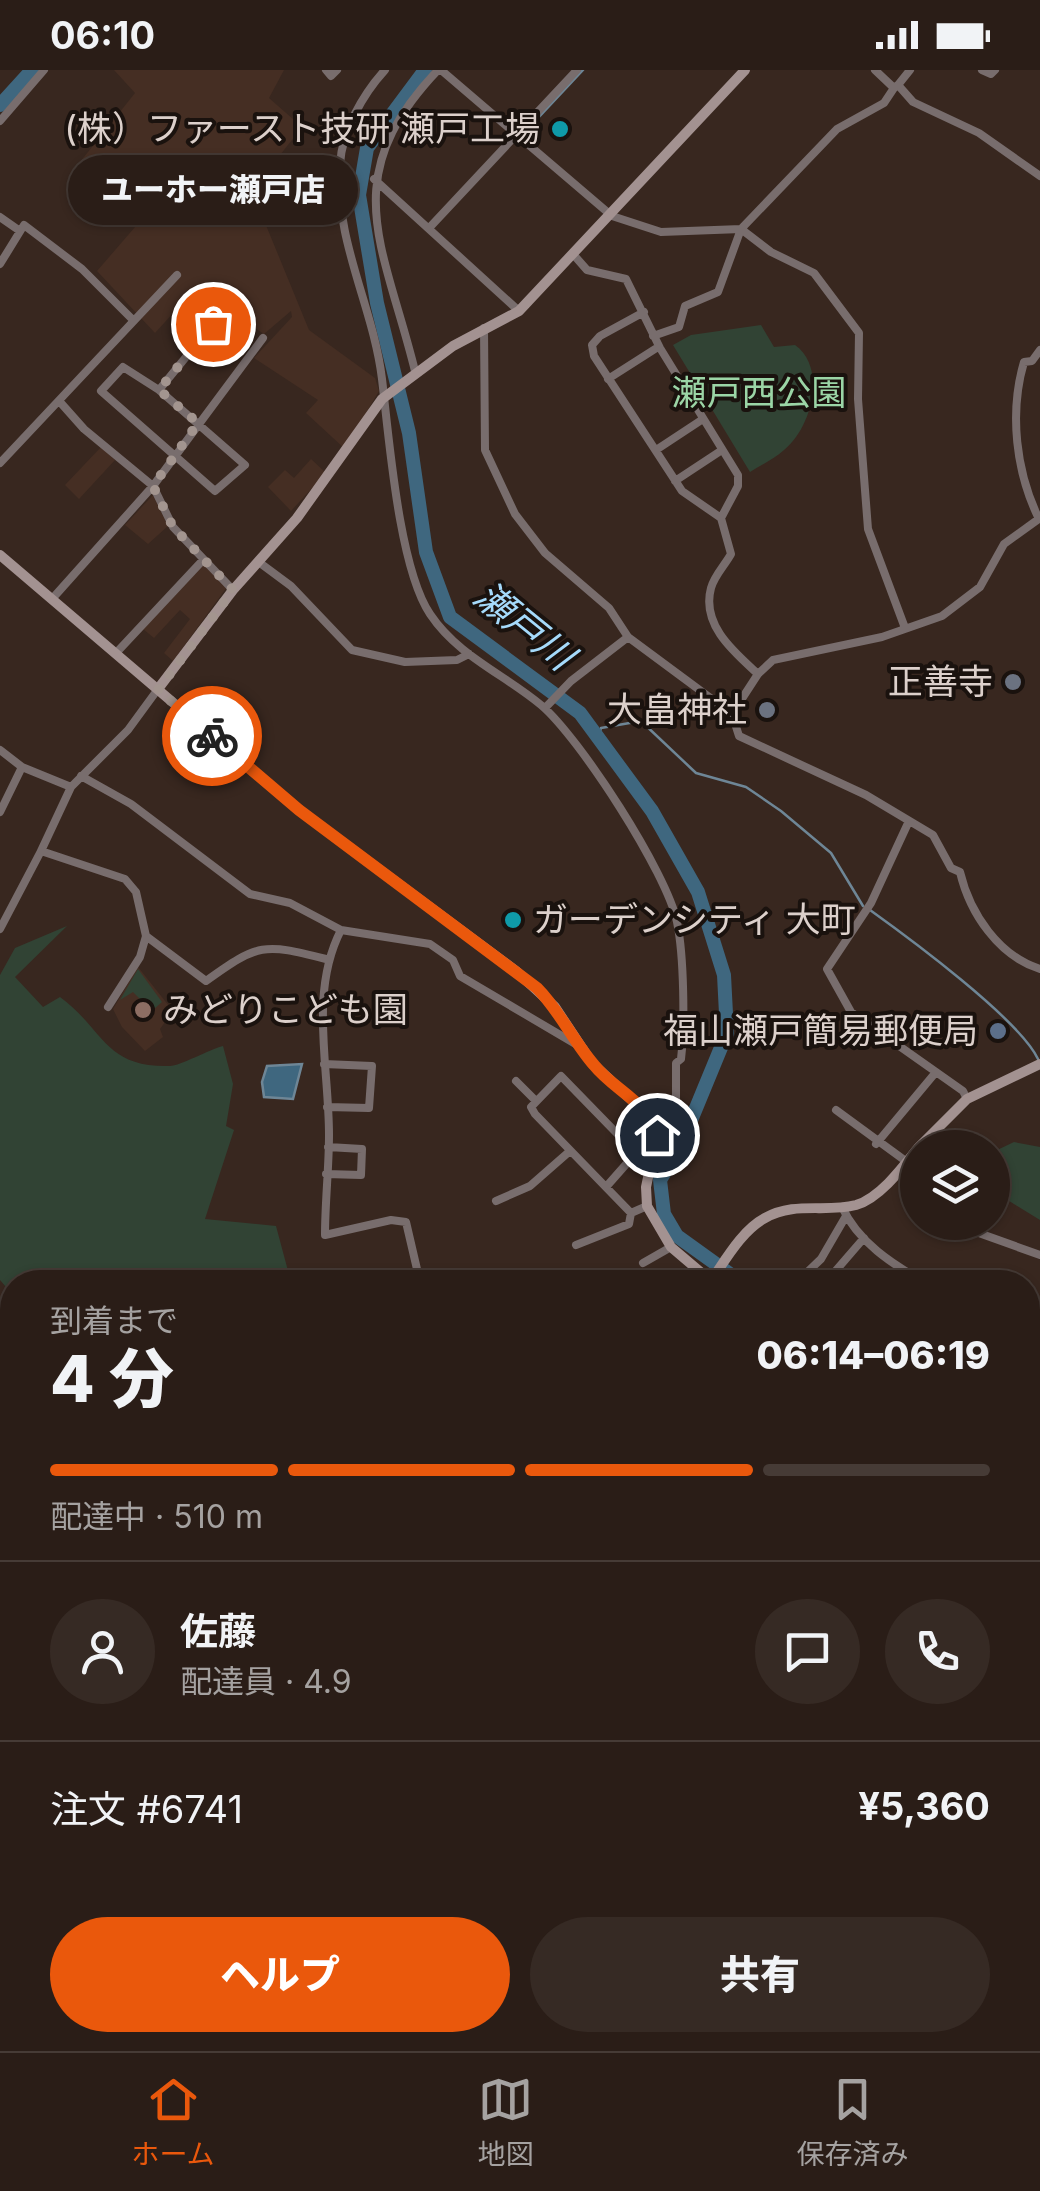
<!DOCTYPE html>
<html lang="ja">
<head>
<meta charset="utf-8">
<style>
  body { margin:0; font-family:Inter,"Noto Sans JP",sans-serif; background:#362a24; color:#f1f3f6; height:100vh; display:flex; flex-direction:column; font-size:38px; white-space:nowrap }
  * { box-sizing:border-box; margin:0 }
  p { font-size:32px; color:#a5a2a1 }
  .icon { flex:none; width:55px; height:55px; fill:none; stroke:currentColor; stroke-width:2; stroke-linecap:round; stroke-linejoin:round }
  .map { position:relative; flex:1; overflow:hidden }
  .panel { position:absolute; left:0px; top:1200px; width:1040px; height:782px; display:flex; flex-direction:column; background:#2a1d17; border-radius:40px 40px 0 0; box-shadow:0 2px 8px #0004,0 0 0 2px #463b36 }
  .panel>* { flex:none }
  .controls { position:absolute; left:900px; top:1060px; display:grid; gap:20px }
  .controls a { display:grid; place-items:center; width:110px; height:110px; border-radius:50%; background:#2a1d17; box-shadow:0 2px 8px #0004,0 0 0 2px #463b36; font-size:50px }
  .pin { position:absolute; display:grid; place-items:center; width:85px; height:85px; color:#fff; margin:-42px; border:5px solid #fff; border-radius:50%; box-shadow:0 2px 10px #0007 }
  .courier { position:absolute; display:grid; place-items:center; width:100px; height:100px; margin:-50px; border:8px solid #ea580c; border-radius:50%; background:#fff; color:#222; box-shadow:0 2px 12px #0007 }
  .bubble { position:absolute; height:70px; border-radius:35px; background:#2a1d17; box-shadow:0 2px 8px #0004,0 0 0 2px #463b36; font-size:32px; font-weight:800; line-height:70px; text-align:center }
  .head em { font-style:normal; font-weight:800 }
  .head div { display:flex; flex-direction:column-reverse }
  .head { display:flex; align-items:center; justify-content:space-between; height:170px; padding:0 50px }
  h1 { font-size:65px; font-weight:800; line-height:75px }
  .bar { display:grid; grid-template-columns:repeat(4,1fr); gap:15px 10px; align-content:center; height:120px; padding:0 50px }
  .bar i { height:12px; border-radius:8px; background:#463b36 }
  .bar .selected { background:#ea580c }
  .bar p { grid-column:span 4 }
  .line { display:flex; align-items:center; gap:25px; padding:0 50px; border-top:2px solid #463b36 }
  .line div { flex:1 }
  .round { display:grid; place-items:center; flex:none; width:105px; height:105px; border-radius:52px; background:#362a24 }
  .button { display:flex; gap:20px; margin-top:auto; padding:20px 50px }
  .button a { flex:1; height:115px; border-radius:60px; background:#ea580c; color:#fff; font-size:40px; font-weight:800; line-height:115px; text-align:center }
  .button a+a { background:#362a24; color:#f1f3f6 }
  .status { display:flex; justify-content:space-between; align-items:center; height:70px; padding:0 50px; background:#2a1d17; direction:ltr }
  .status svg { height:28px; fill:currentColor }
  .dock { display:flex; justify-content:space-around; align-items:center; height:140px; border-top:2px solid #463b36; background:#2a1d17; font-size:28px; color:#a5a2a1 }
  .dock a { display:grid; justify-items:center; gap:5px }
  .dock .selected { color:#ea580c }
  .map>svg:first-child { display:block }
  .built { fill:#452e23 }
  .green { fill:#314334 }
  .water { fill:#3f677f; stroke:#6e8696; stroke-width:2.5 }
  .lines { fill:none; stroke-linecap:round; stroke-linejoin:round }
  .stream { stroke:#6e8696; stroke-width:2.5 }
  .river { stroke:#3f677f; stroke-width:14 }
  .street { stroke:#786d6d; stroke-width:8 }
  .secondary { stroke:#a39291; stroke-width:10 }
  .done { stroke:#a3958f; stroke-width:10; stroke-dasharray:0 18 }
  .route { stroke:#ea580c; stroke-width:12 }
  .culture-dot { fill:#0f9aa8; stroke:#1a120e; stroke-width:4 }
  .worship-dot { fill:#6b7280; stroke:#1a120e; stroke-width:4 }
  .education-dot { fill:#8d6e63; stroke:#1a120e; stroke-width:4 }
  .service-dot { fill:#5c6f8a; stroke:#1a120e; stroke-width:4 }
  .labels { text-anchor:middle; stroke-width:8; stroke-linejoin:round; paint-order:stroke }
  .poi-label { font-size:35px; fill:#dcd0cb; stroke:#1a120e; text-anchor:end }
  .park-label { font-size:35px; fill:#9bd5a6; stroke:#1a120e }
  .water-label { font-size:38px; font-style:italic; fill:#a5dafb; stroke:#1a120e }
</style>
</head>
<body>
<div class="status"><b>06:10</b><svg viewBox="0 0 49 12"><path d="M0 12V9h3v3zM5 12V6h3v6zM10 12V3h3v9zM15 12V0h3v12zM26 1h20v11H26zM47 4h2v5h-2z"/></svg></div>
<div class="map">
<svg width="1040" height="1981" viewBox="0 0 1040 1981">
  <rect width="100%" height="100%" fill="#38271f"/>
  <path class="built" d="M114,0h170l-15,28 33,29 -50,64 57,139 66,48 4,13 -34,58 -39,-36 12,-13 -64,-42 38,-41 -1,-6 -27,23 -69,-45 -40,44 -58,-62 51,-59 -68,-50 55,-69z
    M101,377l14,13 -36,39 -14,-14z
    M311,389l15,14 -35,38 -23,-24 17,-17 9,8z
    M153,425l15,31 -20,18 -23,-19z
    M204,494l23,23 -54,74 -9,-8 26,-34 -10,-9 -26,28 -11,-9z
    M138,897l35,44 -13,18 3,8 -18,14 -23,-24 -9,-18z"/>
  <path class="green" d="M761,255l13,22 21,-2c32,22 17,83 -11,105 -10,9 -23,15 -34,22l-77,-127 18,-10z
    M67,856l-52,51 28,30 17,-10c44,32 44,71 110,69 10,0 40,-17 53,-20l10,38 -7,42 8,4 -29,89 71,7 15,56h-279v12l-12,-14v-305l15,-27z
    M138,899l24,33 -17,15 -10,-12 5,-6 -7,-7 -13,8z
    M1014,1072l26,5v73l-47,-29v-39z
    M0,1470h12v500h465l-4,11h-473z
    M1037,1548l3,433h-99l-6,-11h93v-420z"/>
  <path class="water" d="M302,994l-9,35 -29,-2 -2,-15 5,-16z"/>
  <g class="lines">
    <path class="stream" d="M524,63l59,-63
      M598,668l3,-10 40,-7 55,52 50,14 35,24 50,42 32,53
      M870,840c39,28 149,109 168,149"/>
    <path class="river" d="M425,0l-58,78 -8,47 18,108 32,130 17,119 24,65 130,96 72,98 46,81 26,83 3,58 -47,114 -20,33 4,34 13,22 64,46
      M0,35l32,-35
      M863,1981l4,-11"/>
    <path class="street" d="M326,0l5,6 6,-6
      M385,0c-22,24 -43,61 -45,94 -6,77 33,141 42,215 7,59 17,189 48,235 28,42 74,60 111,91 39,33 126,168 136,217 7,34 8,103 4,137l-5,4v59l-5,8 -14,5
      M441,0l171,146 49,16 80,-3 30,23 43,21 45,60 -1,66 10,130 37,99
      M875,0l19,18 4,-3 15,17 66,31 61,43
      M982,0l9,4 4,-4
      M898,15l12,-15
      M0,51l44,-51
      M374,109l145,132
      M0,147l20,14
      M431,156l146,-156
      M573,184l14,16 39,9 34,69 78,127v11l-17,32 10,36c-6,11 -17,22 -20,34 -10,37 23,64 47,86
      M0,194l24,-39 58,44 51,51
      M644,242l-44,24 -8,9 2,11 88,135 39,27
      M484,258l1,122 30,64 30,39 64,55 19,29 104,77 7,22 127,59 67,40 18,33 9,4c10,42 39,84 80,97
      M653,266l26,-9 6,-21 33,-14 23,-63 96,-100 47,-26 10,-15
      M123,297l36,23 86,75 -30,26 -114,-100z
      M415,301c-31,-126 -80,-193 23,-301
      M608,309l47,-30
      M159,320l54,-66 -17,-13
      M60,332l24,27 69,57 20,41 60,63
      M656,380l44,-29
      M0,393l177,-188
      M675,411l44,-29
      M1039,449c-23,-47 -30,-106 -15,-157l8,-1 8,-11
      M260,493l31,23 61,64 53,12 52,-2 12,-6
      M52,529l101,-113 110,-148
      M117,582l86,-92
      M545,638l26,-27 57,-44
      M732,644l26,-40 15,-14 109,-23 60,-21 38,-29 24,-43 36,-26
      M0,680l22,17 49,20 57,-57 30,-41
      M81,706l50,28 119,90 40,9 51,27 89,14 23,16 7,16 124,73
      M71,717l-30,64 84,28 11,13 10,44
      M0,742l22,-45
      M909,751l-38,82 -44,66 24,43 112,79 4,8
      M0,859l41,-78
      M341,860c-32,62 -12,136 -12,205 0,33 -4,67 -4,100l66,-15 15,2 14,60
      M108,937l32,-50 6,-21 60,45c53,-38 57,-38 120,-22
      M324,994l48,2 -3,42 -42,-1
      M516,1011l20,20
      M836,1040l71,52
      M876,1074l60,-72
      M900,1101l18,27
      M326,1104l35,1 1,-26 -34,-2
      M606,1117l30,-34 -75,-77 -30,31 4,7 96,99 16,-7
      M496,1131l34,-15 40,-35
      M842,1137c16,35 50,57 82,75
      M948,1152l92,33
      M576,1175l53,-21 2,-11
      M643,1193l28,-16
      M797,1212l24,-23 25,-43
      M826,1212l38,-44
      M0,1268l12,15
      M1028,1322l12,22
      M503,1981l6,-11
      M727,1981l24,-11"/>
    <path class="secondary" d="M0,485l299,255 217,161 39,36 37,56 60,56 5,16 -11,52 1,19 24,41 40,34
      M158,619l75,-99 64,-72 85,-119 71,-53 66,-35 226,-241
      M918,1078l49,-49 73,-35
      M710,1212c15,-21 31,-51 55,-64 30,-17 60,-5 91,-13 24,-7 47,-38 62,-57
      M774,1970l2,11"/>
  </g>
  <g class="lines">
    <path class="done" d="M212,666l-54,-46 75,-100 -60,-63 -20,-41 45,-63 -39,-33 54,-66"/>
    <path class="route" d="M212,666l87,74 238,178c23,23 36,53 57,77 21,26 53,36 63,70"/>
  </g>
  <g class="culture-dot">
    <circle cx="560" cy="59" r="10"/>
    <circle cx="513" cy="850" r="10"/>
  </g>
  <g class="worship-dot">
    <circle cx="1013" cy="612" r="10"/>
    <circle cx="767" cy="640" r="10"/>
  </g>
  <circle class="education-dot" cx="143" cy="940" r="10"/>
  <circle class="service-dot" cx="998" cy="961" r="10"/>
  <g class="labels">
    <g class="poi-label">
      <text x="540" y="71">(株）ファースト技研 瀬戸工場</text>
      <text x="993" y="624">正善寺</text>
      <text x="747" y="652">大畠神社</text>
      <text x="533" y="862" text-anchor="start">ガーデンシティ 大町</text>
      <text x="163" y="952" text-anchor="start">みどりこども園</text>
      <text x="978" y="973">福山瀬戸簡易郵便局</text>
    </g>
    <g class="park-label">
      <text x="759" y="335">瀬戸西公園</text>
    </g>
    <g class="water-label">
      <text transform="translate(524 556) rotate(39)" y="13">瀬戸川</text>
    </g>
  </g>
</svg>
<div class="controls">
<a><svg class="icon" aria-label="layers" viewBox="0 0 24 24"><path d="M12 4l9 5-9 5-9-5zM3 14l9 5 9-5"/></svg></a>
</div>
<div class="pin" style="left:213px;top:254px;background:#ea580c"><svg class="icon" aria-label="bag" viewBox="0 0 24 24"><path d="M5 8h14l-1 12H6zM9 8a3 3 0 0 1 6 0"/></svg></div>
<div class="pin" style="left:657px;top:1065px;background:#1f2937"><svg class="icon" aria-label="home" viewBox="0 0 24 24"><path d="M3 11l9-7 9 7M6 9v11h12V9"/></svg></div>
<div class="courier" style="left:212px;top:666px"><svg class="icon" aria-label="bike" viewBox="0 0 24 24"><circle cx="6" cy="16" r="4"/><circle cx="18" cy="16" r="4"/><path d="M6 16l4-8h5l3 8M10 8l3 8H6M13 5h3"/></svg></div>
<div class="bubble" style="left:68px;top:85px;width:290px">ユーホー瀬戸店</div>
<section class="panel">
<div class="head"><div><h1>4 分</h1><p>到着まで</p></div><em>06:14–06:19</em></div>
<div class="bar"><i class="selected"></i><i class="selected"></i><i class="selected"></i><i></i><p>配達中 · 510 m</p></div>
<div class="line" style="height:180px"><a class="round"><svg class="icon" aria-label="person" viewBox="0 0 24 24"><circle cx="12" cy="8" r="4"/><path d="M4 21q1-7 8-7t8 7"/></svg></a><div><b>佐藤</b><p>配達員 · 4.9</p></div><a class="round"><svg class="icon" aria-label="chat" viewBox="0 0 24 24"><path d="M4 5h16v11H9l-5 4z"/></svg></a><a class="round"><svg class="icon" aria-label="phone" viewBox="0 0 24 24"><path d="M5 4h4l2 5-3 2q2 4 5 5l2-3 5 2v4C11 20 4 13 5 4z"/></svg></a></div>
<div class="line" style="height:130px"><div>注文 #6741</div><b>¥5,360</b></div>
<div class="button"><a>ヘルプ</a><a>共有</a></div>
</section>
</div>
<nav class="dock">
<a class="selected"><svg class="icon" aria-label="home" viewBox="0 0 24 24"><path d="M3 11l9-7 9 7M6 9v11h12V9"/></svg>ホーム</a>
<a><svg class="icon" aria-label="map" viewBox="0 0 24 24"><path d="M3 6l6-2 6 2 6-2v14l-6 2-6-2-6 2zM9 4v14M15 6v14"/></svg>地図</a>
<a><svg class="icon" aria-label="saved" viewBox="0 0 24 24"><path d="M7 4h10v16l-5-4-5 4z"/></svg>保存済み</a>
</nav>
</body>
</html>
